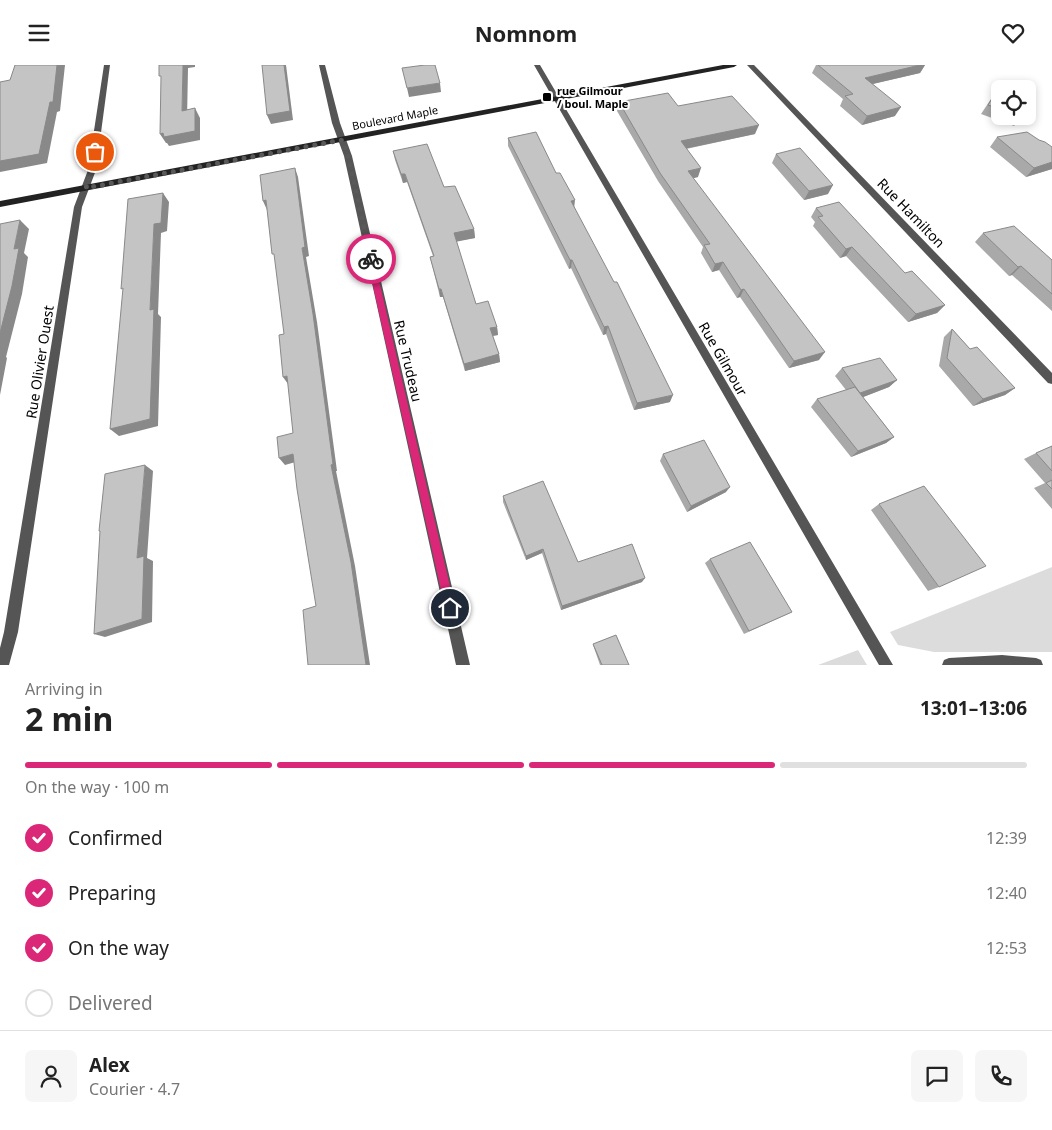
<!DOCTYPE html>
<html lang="en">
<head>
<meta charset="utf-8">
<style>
  body { margin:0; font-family:"Noto Sans",sans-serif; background:#f6f6f6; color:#222; height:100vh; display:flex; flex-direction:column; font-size:19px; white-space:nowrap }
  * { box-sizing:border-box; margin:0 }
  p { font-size:16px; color:#767676 }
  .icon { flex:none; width:28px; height:28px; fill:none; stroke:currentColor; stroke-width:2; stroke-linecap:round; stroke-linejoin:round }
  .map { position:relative; height:600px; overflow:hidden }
  .details { display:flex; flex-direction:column; background:#fff; flex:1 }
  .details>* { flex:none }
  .tools { position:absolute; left:991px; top:15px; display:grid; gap:10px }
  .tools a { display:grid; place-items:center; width:45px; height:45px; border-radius:8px; background:#fff; box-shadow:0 2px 8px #0003; font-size:25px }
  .pin { position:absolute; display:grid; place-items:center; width:42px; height:42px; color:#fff; margin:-21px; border:2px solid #fff; border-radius:50%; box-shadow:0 1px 5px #0007 }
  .courier { position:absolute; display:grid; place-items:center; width:50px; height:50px; margin:-25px; border:4px solid #db2777; border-radius:50%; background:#fff; color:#222; box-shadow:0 1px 6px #0007 }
  .headline em { font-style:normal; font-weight:700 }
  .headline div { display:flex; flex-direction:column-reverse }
  .headline { display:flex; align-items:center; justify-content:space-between; height:85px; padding:0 25px }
  h1 { font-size:32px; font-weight:700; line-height:38px }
  .bar { display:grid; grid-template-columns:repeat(4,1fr); gap:8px 5px; align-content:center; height:60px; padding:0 25px }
  .bar i { height:6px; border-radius:4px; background:#e0e0e0 }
  .bar .active { background:#db2777 }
  .bar p { grid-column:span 4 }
  .line { display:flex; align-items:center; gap:12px; padding:0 25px; border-top:1px solid #e0e0e0 }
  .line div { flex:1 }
  .round { display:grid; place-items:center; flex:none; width:52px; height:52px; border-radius:8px; background:#f6f6f6 }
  ol { padding:0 25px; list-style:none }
  li { display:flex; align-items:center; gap:15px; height:55px }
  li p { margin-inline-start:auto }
  li .icon { padding:5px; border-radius:50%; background:#db2777; color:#fff; stroke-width:4 }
  li:last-child { color:#767676 }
  li i { width:28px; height:28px; border:2px solid #e0e0e0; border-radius:50% }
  header { display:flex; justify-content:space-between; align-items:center; height:65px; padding:0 25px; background:#fff; font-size:22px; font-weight:700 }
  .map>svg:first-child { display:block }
  .green { fill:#dcdcdc }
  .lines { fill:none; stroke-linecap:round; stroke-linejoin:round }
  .street { fill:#555; fill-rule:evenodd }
  .secondary { fill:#222; fill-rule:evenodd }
  .wall { fill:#a9a9a9 }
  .shaded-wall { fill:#898989 }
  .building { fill:#c4c4c4; stroke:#898989 }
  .route { fill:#db2777 }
  .done { stroke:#595959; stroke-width:5; stroke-dasharray:0 9 }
  .poi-dot { fill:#000; stroke:#fff; stroke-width:2 }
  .labels { text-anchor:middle; stroke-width:4; stroke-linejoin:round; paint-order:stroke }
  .far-poi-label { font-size:11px; font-weight:bold; fill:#000; stroke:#fff; text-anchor:start }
  .far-street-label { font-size:11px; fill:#000; stroke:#fff }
  .street-label { font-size:14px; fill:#000; stroke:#fff }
</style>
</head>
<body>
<header><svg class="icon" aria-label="menu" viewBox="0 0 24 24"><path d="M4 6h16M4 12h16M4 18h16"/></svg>Nomnom<svg class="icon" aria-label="heart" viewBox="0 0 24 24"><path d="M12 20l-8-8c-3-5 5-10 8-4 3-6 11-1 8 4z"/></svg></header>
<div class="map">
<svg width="1052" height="600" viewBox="0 0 1052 600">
  <rect width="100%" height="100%" fill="#fff"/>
  <path class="green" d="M1052,502v85h-118l-36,-7 -8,-13z
    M858,585l9,15h-49z"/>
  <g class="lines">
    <path class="street" d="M104,0h6l-14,105 -14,37 -64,425 -9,33h-9v-17l4,-16 70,-425 14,-37z
      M319,0h6l15,58 12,33 118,509h-14l-112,-509 -12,-33z
      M534,0h6l353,600h-14z
      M747,0h7l298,308v11l-4,-1z
      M1002,590l34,3 5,2 2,5h-101l2,-5 5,-2z"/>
    <path class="secondary" d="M723,0h14l-3,2 -734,140v-6z"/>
  </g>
  <path class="wall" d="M816,0h109l-5,8 -48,11 23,32 -33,9 -22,-19 3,-7 -31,-26z
    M1001,19l-1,32h22l-8,10 -33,-12z
    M619,37l59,4 77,28 -69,15 12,28 -5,1 126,182 -30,8 -49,-71 -3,1 -18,-28 -7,2 -11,-19 2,-6 -45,-66 -41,-70z
    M997,72l55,32 -26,8 -36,-30z
    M508,73l48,35 18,34 96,195 -36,8 -28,-76 -3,1 -32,-67 -2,1 -61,-123z
    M393,86l51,36 30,42 1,9 -19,3 20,63 21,23 1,8 -5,1 6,18 1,8 -35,9 -22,-74h-3l-10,-40 3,-1 -26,-74 -4,1 -8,-23z
    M776,89l52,40 -24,6 -32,-37z
    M816,143l89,65 40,32 -8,8 -29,9 -62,-66 -6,2 -27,-32 2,-4 -4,-5z
    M983,168l69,27v51l-40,-36 -3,1 -34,-34z
    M952,264l18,20 45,39 -10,7 -32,11 -34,-40 5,-29z
    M842,303l55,12 -8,7 -26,10 31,40 -8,6 -35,14 -40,-50 6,-8 29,-9 -11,-14z
    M1052,381v63l-18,-21 11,-5 -21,-24 12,-6z
    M663,389l63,38 -39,20 -27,-51z
    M503,431l75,66 64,20 -81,28 -19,-57 -16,7 -23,-58z
    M879,439l60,83 -11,4 -57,-81z
    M710,494l82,53 -48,22 -39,-71z
    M593,579l36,21h-29l-7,-20z"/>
  <path class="shaded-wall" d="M57,0h8l-5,46 -3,1 -10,51 -47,9v-11z
    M183,0h12v2l-7,1 -1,52 -5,-9z
    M284,0h2l7,55 -22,4 -4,-9z
    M920,0h5l-5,8 -60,14 5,-9z
    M440,18l1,9 -32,5 -2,-9z
    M901,42l-6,9 -33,9 5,-9z
    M195,43l5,10v22l-31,6 -2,-3h-1l-6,-9z
    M759,60l-4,9 -76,16 2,-9z
    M1052,97v7l-26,8 8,-9z
    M295,103l3,9 11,79 -3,1 11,65 20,149h-1l19,95 15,99h-4l-35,-200 -29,-217z
    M701,103l-3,9 -12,3 2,-9z
    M401,109h4l2,8 -4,1z
    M833,120l-5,9 -24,6 5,-9z
    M163,128l6,9 -2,29 -6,2 -3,81 3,3 -3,109 -39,10 -9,-7 40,-119 4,-86z
    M266,135l1,10 -4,-9z
    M575,135l-1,9 -3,-8z
    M20,155l9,9 -5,24 4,4 -6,37 -16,63 1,1 -7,37v-62l14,-84z
    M474,164l1,9 -20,4 -1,-9z
    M852,182l-6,9 -6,2 6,-9z
    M570,195h2l-1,8 -2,1z
    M723,197l-4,8 -7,2 3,-8z
    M1021,201l-9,9 -3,1 9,-9z
    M439,224h2l2,8h-3z
    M744,224l-4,8 -3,1 4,-8z
    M945,240l-8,8 -29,9 8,-8z
    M608,261l-2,8 -3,1 1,-8z
    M497,262l1,8 -7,1 -1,-8z
    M825,287l-6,8 -30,8 5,-7z
    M499,289l1,8 -35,9 -1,-7z
    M287,311l1,8 -5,-7z
    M897,315l-8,7 -36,14 7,-8z
    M1015,323l-10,7 -32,11 10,-7z
    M673,330l-3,7 -36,8 3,-7z
    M894,372l-8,6 -35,14 7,-6z
    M293,389l6,7 -14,4 -6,-7z
    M145,400l8,6 -6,87 6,3 -1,61 -47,15 -11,-3 43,-76z
    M730,422l-4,5 -39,20 4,-6z
    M543,484l-1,4 -16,7v-4z
    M645,513l-3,4 -81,28 1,-4z"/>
  <path class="building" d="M15,0h42l-4,37h-3l-11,52 -39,7v-79l10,-2z
    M159,0h24l-1,46 13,-3v23l-31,6 -1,-4 -3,1 1,-58h-2z
    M262,0h22l6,46 -23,4z
    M425,0h10l5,18 -33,5 -5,-20z
    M818,0h102l-55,13 36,29 -34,9 -22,-20 8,-2z
    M1001,19h7l13,5h-21v20l-12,-4z
    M1028,26l6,2 -6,13z
    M668,28l10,13 54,-10 27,29 -78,16 20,27 -13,3 137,181 -31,9 -50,-72 -3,1 -18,-28 -8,2 -11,-19 6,-1 -50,-71 -41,-71z
    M536,67l20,41h4l15,27 -4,1 43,81h3l56,113 -36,8 -29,-77 -4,1 -32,-67h-2l-62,-122z
    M1027,67l12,8 6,2 7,5v15l-18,6 -37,-31z
    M427,79l17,43 11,-1 19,43 -20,4 22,71 12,-3 9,26 -7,1 9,26 -35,10 -23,-75h-2l-9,-32 4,-1 -29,-82h-4l-8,-23z
    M800,83l33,37 -24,6 -33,-37z
    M295,103l10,79 -3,1 11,66 20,150 -2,1 20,97 15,103h-58l-5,-55 13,-4 -19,-117 -4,-35 -14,4 -2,-21 16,-4 -6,-57 -4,1 -4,-42 5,-1 -10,-80h-2l-6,-54 -3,1 -3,-26z
    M163,128l-2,30 -7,1 -4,86 4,-1 -4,110 -40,10 13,-141 -2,1 7,-90z
    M839,137l66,71 7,-2 33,34 -29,9 -64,-67 -6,2 -28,-32 5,-1 -7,-8z
    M20,155l-6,29 5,-1 -7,38 -12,47v-109z
    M1014,161l38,34v34l-31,-28 -3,1 -35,-34z
    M952,264l18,20 7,-2 38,41 -32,11 -36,-41z
    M880,293l17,22 -37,13 -18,-25z
    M855,322l39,50 -36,14 -41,-52z
    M704,375l26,47 -39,19 -28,-52z
    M1052,381v25l-16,-18z
    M145,400l-8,93 7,-2 -2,63 -48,15 6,-103h-1l6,-57z
    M1052,415v9l-6,-6z
    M543,416l35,81 54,-18 13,34 -83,28 -19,-57 -17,7 -23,-60z
    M924,421l62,80 -47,21 -60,-83z
    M750,477l42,70 -43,19 -39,-72z
    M616,570l13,30h-27l-9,-21z"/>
  <path class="route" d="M371,191l3,3 81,349 -1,4 -4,2 -4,-2 -1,-4 -78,-349z"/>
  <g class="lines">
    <path class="done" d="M95,87l-3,18 -6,18 256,-48 6,16 23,103"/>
  </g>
  <rect class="poi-dot" x="542" y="27" width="10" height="10" rx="2.5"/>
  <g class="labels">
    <g class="far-poi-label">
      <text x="557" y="30">rue Gilmour<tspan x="557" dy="13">/ boul. Maple</tspan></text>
    </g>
    <g class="far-street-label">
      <text transform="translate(395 53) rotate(-11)" y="4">Boulevard Maple</text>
    </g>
    <g class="street-label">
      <text transform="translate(911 148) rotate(46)" y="5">Rue Hamilton</text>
      <text transform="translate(723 294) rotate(60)" y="5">Rue Gilmour</text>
      <text transform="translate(408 296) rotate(77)" y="5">Rue Trudeau</text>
      <text transform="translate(40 297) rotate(-81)" y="5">Rue Olivier Ouest</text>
    </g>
  </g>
</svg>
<div class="tools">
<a><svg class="icon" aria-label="locate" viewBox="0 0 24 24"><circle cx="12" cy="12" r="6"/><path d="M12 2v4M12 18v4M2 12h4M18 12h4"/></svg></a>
</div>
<div class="pin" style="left:95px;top:87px;background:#ea580c"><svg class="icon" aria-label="bag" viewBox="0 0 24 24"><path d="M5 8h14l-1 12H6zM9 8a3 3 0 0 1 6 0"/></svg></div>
<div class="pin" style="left:450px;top:543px;background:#1f2937"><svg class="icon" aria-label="home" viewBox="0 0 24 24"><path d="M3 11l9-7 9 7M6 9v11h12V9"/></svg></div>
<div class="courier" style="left:371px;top:194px"><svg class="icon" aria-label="bike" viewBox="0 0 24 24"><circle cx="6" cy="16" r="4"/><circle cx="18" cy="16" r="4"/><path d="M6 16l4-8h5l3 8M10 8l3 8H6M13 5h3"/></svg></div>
</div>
<section class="details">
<div class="headline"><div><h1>2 min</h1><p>Arriving in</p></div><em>13:01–13:06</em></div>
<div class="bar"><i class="active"></i><i class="active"></i><i class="active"></i><i></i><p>On the way · 100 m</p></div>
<ol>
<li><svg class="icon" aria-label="check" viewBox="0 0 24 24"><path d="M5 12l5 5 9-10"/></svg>Confirmed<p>12:39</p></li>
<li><svg class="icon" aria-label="check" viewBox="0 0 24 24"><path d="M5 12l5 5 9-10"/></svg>Preparing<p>12:40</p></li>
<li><svg class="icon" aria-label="check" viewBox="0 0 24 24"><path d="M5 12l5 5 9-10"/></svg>On the way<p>12:53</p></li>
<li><i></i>Delivered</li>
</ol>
<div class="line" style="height:90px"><a class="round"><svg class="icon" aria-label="person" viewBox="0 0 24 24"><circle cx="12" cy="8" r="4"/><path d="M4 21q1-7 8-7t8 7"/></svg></a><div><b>Alex</b><p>Courier · 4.7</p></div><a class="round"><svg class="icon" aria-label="chat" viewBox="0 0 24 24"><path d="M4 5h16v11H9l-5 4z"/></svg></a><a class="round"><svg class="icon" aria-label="phone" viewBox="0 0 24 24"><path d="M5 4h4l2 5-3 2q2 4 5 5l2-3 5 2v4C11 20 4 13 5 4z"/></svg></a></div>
</section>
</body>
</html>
